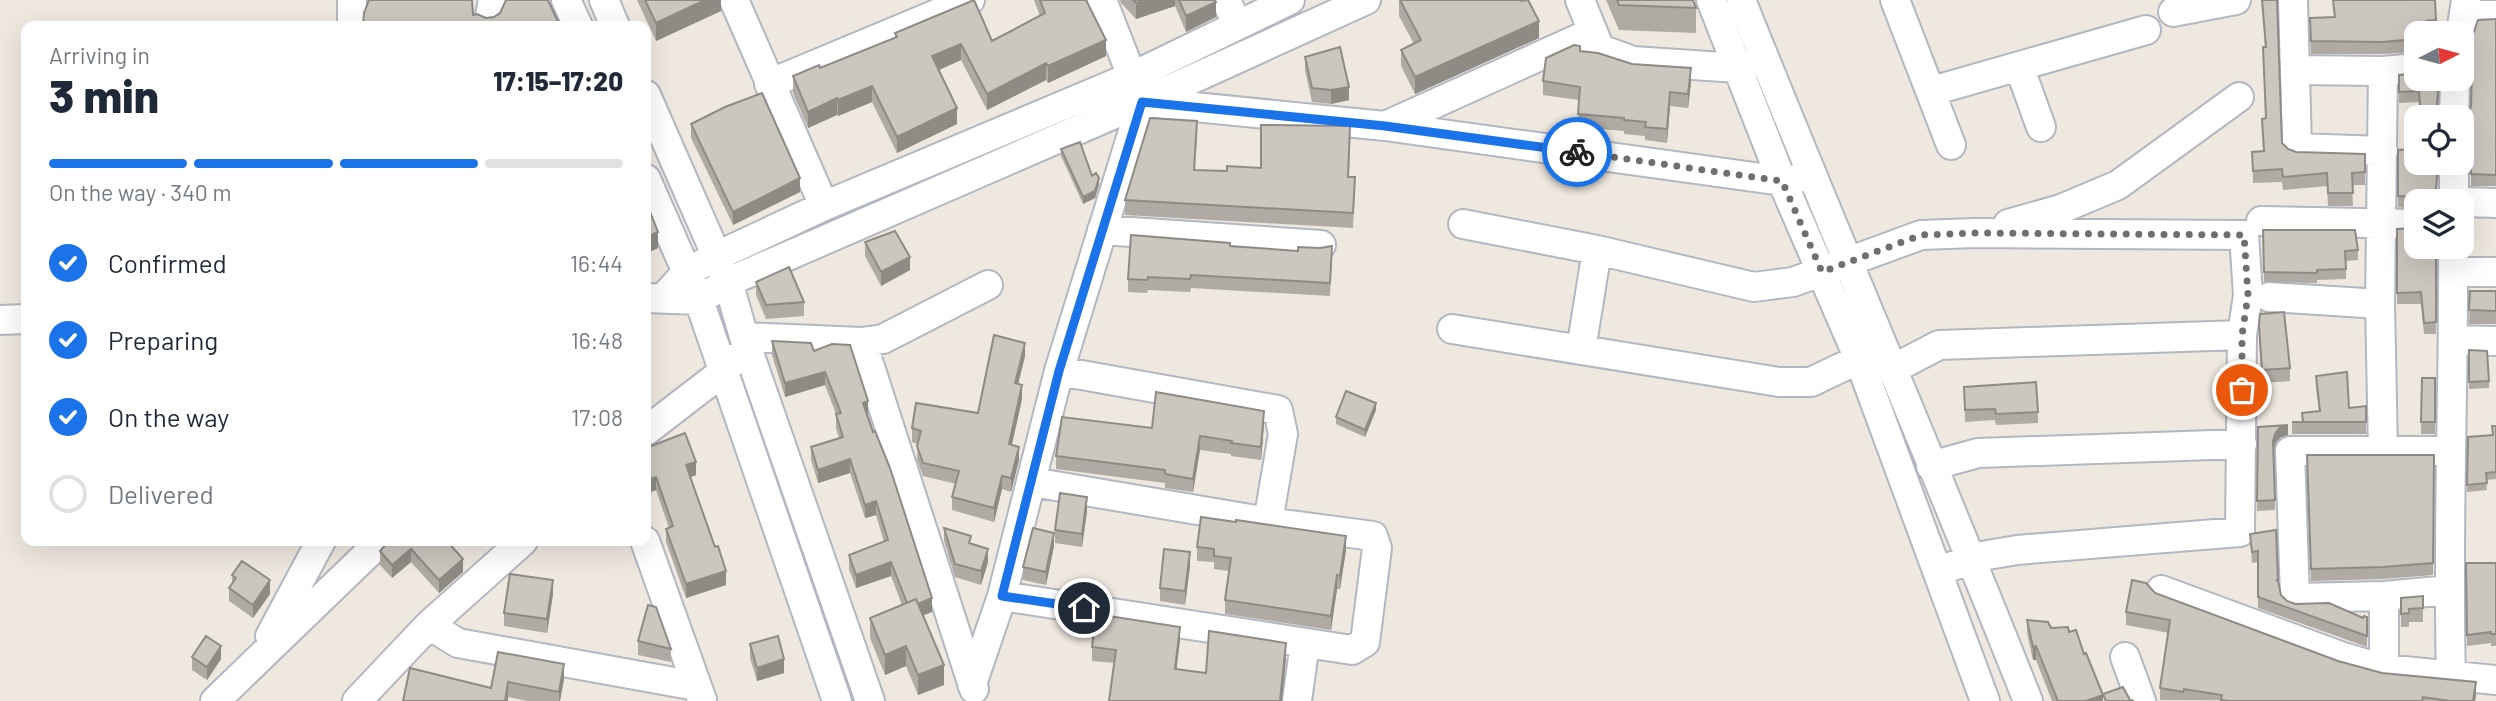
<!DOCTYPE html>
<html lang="en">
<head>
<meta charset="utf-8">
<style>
  body { margin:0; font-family:Barlow,sans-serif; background:#f2f2f3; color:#1f2937; height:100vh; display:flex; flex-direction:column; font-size:26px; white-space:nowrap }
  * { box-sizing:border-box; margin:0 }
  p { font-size:23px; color:#747a83 }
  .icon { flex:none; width:38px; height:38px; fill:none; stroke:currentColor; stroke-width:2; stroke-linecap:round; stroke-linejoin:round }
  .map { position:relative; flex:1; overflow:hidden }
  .drawer { position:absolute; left:21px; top:21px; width:630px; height:525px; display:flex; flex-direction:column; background:#fff; border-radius:14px; box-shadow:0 7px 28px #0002 }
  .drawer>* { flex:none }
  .needle { width:46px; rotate:84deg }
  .tools { position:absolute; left:2404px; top:21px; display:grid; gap:14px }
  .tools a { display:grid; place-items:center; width:70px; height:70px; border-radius:14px; background:#fff; box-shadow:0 7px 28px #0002; font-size:35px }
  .pin { position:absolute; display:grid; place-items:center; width:60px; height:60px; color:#fff; margin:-30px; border:4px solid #fff; border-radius:50%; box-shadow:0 2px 7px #0007 }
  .courier { position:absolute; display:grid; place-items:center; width:70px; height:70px; margin:-35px; border:5px solid #1a73e8; border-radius:50%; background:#fff; color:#222; box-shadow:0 2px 9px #0007 }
  .summary em { font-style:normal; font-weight:800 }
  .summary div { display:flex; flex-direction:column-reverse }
  .summary { display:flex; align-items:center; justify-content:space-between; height:119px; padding:0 28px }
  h1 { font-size:46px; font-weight:800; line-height:52px }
  .bar { display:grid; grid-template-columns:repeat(4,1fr); gap:10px 7px; align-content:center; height:84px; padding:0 28px }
  .bar i { height:9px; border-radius:5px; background:#e0e1e3 }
  .bar .active { background:#1a73e8 }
  .bar p { grid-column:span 4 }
  ol { padding:0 28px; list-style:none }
  li { display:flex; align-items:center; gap:21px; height:77px }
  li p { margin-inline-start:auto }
  li .icon { padding:7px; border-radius:50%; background:#1a73e8; color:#fff; stroke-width:4 }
  li:last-child { color:#747a83 }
  li i { width:38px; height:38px; border:4px solid #e0e1e3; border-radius:50% }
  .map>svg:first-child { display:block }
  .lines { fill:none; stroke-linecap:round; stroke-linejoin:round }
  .minor-casing { stroke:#b3b7c2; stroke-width:32 }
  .minor { stroke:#fff; stroke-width:28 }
  .wall { fill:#afaaa3 }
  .shaded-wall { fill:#8e8b85 }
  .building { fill:#cbc6be; stroke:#8e8b85; stroke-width:2 }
  .done { stroke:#716e6b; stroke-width:7; stroke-dasharray:0 12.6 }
  .route { stroke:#1a73e8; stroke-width:9 }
</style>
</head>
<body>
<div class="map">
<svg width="2496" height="701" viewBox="0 0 2496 701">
  <rect width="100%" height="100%" fill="#efe8df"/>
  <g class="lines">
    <defs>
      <path id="minor" d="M566,0l12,26
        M604,0l11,26
        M734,0l90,206
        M1226,0l11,24
        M1580,0l20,49 33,12 105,7 14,-5
        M1711,0l71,181 77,178 126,342
        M1741,0c94,235 194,466 287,701
        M1895,0l56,145
        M2293,0l4,148 86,3
        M2173,12l63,-12
        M2465,15h31
        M352,26v-26
        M488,26l5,-26
        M2461,33l5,-33
        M2019,66l22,61
        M2296,70l87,1 34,-3
        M769,84l201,-84
        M1932,91l214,-61
        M646,95l82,187 19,65 123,354
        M1145,102l240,24 397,55 14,-2
        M2454,117l1,-38
        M1385,126l208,-94
        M646,179l53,121 138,401
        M2454,201v-38
        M2462,202l34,1
        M2261,221l156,3
        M1463,224l134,26 157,37 39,-5 128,-47 54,-2 269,2 4,60 -6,40 -2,197 -223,18 -35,6 -44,15
        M2008,224l53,-15 57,-24 121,-88
        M1102,230l219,15
        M2453,272h43
        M664,297l23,-25 30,-16 107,-50 309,-130 157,-76
        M2269,297l111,7
        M646,298l53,2 29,-18 414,-180 224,-102
        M0,320l26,-1
        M1452,329l327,53h32l48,-23
        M744,337l118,5 21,-3 105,-54
        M2454,340l42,1
        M862,342l112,347
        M1581,350l16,-100
        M1893,369l46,-24 303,-10
        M1059,371l219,39 5,24 -15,88
        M646,431l78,-60 12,-13
        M2383,451l-3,-147 3,-233
        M1931,466l47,-13 264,-9
        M645,541l57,159
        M2161,590l182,67 41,12 112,11
        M2449,590l-65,6 -89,2 -5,-147h160
        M1002,596l350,54 13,-8 12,-94 -4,-12 -105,-14 -236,-40
        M2384,596v73
        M429,625l29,18 238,43
        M270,636l51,-95
        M2125,657l16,44
        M2451,676c-4,-143 3,-286 2,-429
        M972,684l30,-88 57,-225 83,-269 -40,-102
        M215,701l166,-160
        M357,701l72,-76 94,-84
        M1297,701l8,-58"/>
    </defs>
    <use href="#minor" class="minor-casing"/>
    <use href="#minor" class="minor"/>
  </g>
  <path class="wall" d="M637,0h84v11l-65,30z
    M1034,0h52l20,56 -58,27 -2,-3 -59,30 -26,-50 -22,10 18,54 -60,29 -25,-51 -34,14 -1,-1 -29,13 -15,-35v-17l27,-8 75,-30v-5l97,8 48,-25z
    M1120,0h95l1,17 -30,15 -11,-26 -39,13 -15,-16z
    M1399,0l140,38 -124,56 -14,-28v-16l13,-6 -15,-28z
    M1606,0h87l3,8v25l-77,-3z
    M2262,0l20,143 6,6 8,3 69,2v31h-13l1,21h-25l-1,-20 -44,4 -1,-8 -29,1 -1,-31h12l-2,-33 4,-1 -3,-58v-13h2z
    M2333,0l103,20v13h-19v19l-35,2h-71l-1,-36 24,-1z
    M2496,19v167h-25v-24l-3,-8 -6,-5v-29l6,-6 3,-8v-27l-3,-10 -1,-32z
    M1580,51l52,13 59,18 -3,26 -18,-2 -3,37 -22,-3v-4l-21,-2v-3l-46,-4 1,-27 -36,-5v-14z
    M1305,57l44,43 -18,4 -19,-2 -7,-32z
    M2399,75l41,4 -2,29 1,5 4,4h-23l-1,-15 -20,1z
    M691,124l109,68 -67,33 -42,-87z
    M1197,136l-2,34 32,1 34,-3 89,-27 -1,36 6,15 -2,36 -228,-13v-15z
    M1061,149l31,27 7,9 -4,13 -12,6 -22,-48z
    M2398,150l38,45 1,6h-20v8l-19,-2z
    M2397,229l39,18v87h-12l-3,-30h-24z
    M2263,230l95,20v10l-12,1v18l-29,1v3l-53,-1z
    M865,242l45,28 -29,16 -16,-30z
    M1230,246l102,13 -2,37 -139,-8 -1,4 -42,-2 -1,3 -19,-1v-13z
    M756,282l48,20v14l-38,3 -10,-24z
    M2470,291h26v33h-27z
    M2259,325l31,43v13l-28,2 -3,-44z
    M772,341l42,10 54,63 64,198 -9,3 21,70 -26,10 -12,-29 -21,9 -15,-37v-20l32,-13 -11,-29 -35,12 -7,-19v-14l35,-13 -8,-27 -11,3 -15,-45 -32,10 -7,-23v-13l28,-9 -3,-10v-14l-11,-29 -40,12 -13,-42z
    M1025,356l-7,28 4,15 -10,46 7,15 -8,32 -9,-3 -8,33 -42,-12v-13l4,-13 -33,-8 -6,-16 1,-16 -6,-2v-14l66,-15z
    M2316,376l33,32 17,-2v28h-74v-12h10v-9l17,-2 -3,-23z
    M2422,378h13v56h-14z
    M2489,381v7l-20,1v-7z
    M1964,387l74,25v11l-42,2 -1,-5 -30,2z
    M1376,410l-11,27 -29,-13v-7z
    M1264,424l-3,36 -30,-4v-2l-31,-4 -7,42 -28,-4v-5l-109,-14v-13l96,-28z
    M2496,426v53l-10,1 1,10 -20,2 1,-55 25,-2z
    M2258,427l30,8 -7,2 -5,5 -2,8 1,60 -18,1z
    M646,448l50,27 -5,2 35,108 -40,13 -20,-56v-13l3,-1 -13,-38 -5,2 -5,-15z
    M2434,455l-1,120 -50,4 -72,2 -4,-113z
    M1087,511l-5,36 -27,-4v-13z
    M944,528l44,34 -7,23 -26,-8 -11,-36z
    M2250,534l28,47 3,14 6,6 76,17 4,-1v30l-109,-39v-46l-6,1z
    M448,542l15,30 -24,21 -28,-31 -19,16 -12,-13v-14z
    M1054,546l-8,39 -23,-5v-13z
    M1197,547l149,3 -6,39h-3l-6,41 -106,-16v-14l4,-29 -15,-2v-7l-17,-1z
    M2466,563h30v83h-5v-3l-24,3z
    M1190,566l-5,39 -25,-4v-13z
    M232,575l38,19 -17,24 -24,-17v-13l3,-4z
    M2155,593l183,68 44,12 94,22 -1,6 -315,-1v-12l9,-55 -43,-8v-13z
    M553,594l-6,39 -43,-7v-13z
    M2423,596v26h-14v5h-8v-29z
    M2027,620l24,8 18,4 15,22 19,47h-51l-16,-41h-3l-6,-27z
    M1180,640l-4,29 30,4 80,-16 -4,44 -167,-38 -23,-2v-14z
    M638,641l33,8v13l-33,-7z
    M750,644l34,29 -27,8 -7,-23z
    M498,652l66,27 -4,22h-33l-19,-4 -17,-9z
    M192,657l29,2 -14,21 -15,-10z"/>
  <path class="shaded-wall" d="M705,0h16v11l-65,30v-18z
    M1147,0h28v6l-39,13v-16z
    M1216,2v15l-30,15v-16z
    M1539,21v17l-124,56v-17z
    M1106,40v16l-58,27v-17z
    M961,44v16l-29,13v-17z
    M1046,63v17l-59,30v-16z
    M1691,68v14l-3,26v-14z
    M872,86v16l-34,14v-16z
    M1349,87v13l-18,4v-14z
    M1670,92v14l-3,37v-14z
    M837,98v17l-29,13v-16z
    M957,108v16l-60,29v-16z
    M800,178v14l-67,33v-13z
    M1099,178v7l-4,13 -12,6v-7z
    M658,232v16l-12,6v-16z
    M910,257v13l-29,16v-14z
    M1025,343v13l-10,41v-14z
    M825,372v13l-40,12v-14z
    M1022,385v14l-13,58v-13z
    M868,401v13l-5,2v-13z
    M1376,403v7l-11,27v-7z
    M1264,411v13l-3,36v-13z
    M2288,425v10l-7,2 -5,5 -3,9v-10l3,-9 5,-5z
    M1200,436v14l-7,42v-13z
    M1019,447v13l-8,32v-14z
    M850,459v14l-32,10v-13z
    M696,462v13l-10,4v-14z
    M1002,476v13l-8,33v-14z
    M656,477v13l-5,2v-13z
    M1087,497v14l-5,36v-13z
    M876,501v14l-11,3v-13z
    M1054,533v13l-8,39v-13z
    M1346,536v14l-6,39v-13z
    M411,549v13l-19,16v-13z
    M988,549v13l-7,23v-14z
    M1190,552v14l-5,39v-14z
    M463,559v13l-24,21v-13z
    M891,562v14l-35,12v-13z
    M726,571v14l-40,13v-14z
    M1337,575v14l-6,41v-14z
    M270,580v14l-17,24v-13z
    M553,580v14l-6,39v-14z
    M932,598v14l-23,9v-14z
    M1180,627v13l-5,43v-14z
    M1286,643v14l-4,44h-2z
    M221,646v13l-14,21v-13z
    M906,646v20l-21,9v-20z
    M2036,646v14h-3v-13z
    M784,659v14l-27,8v-13z
    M564,664v15l-4,22h-1v-9z
    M944,665v20l-26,10v-20z
    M508,682v19h-3z
    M2476,682v13l-1,6h-2z
    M2103,695v6h-17z"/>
  <path class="building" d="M369,0h103l1,15 4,-1 9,4 8,-1 6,-4 6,-13h42l12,26h-197l1,-13z
    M645,0h60l-49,23z
    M974,0l18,41 53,-28 -5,-13h46l20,40 -58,26 -2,-3 -59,31 -26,-50 -29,12 25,52 -60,29 -25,-51 -34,14 -1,-2 -29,14 -15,-36 26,-11 1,3 77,-31 -2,-4z
    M1133,0h14l-11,3z
    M1179,0h36l1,2 -30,14z
    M1400,0h120l1,1 7,-1 11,21 -124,56 -14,-27 20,-10z
    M1617,0h76l3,8 -77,-3z
    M2262,0h15l5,143 6,6 8,3 69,2v18l-13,1 1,20h-25l-1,-20 -44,4 -1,-8 -29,2 -1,-19 12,-1 -2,-32 4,-1 -3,-71h3z
    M2333,0h102l1,20 -10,1 1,12h-10v6l-35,3 -71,-1 -1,-23 25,-1z
    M2496,19v156l-25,-1v-23l-3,-8 -6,-5v-18l6,-6 3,-8 1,-38 -4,-10 -1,-21 7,-5 4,-12z
    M1574,45l6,1v5l18,2 34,11 59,4 -3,26 -18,-2 -3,37 -22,-2 1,-5 -22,-2v-2l-46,-4 2,-27 -37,-6 3,-23z
    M1340,47l9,40 -18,3 -19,-2 -7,-31z
    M2417,73v6h22l-2,26 2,8 4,4h-22l-2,-26 -20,1v-17z
    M762,93l38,85 -67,34 -42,-88 34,-17z
    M1150,118l47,3 -3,49 33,1v-5l34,2v-43l89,1 -2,51h7l-2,36 -228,-13z
    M1080,142l12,34 4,-3 3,5 -4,13 -12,6 -22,-48z
    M2417,149v14h21l-2,26 1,12h-9l-3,-3 -27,-2v-46z
    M646,202l12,30 -12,6z
    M2417,228v19h19v75l-12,1 -3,-31 -24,1v-64z
    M2263,230h92l3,20 -13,1 1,18 -29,1v3l-53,-1z
    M895,231l15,26 -29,15 -16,-30z
    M1131,235l99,8v3l68,5v-4l22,1 12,-2 -2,37 -139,-8 -1,4 -42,-2 -1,3 -19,-1z
    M789,267l15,35 -38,3 -10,-23z
    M2470,291h26v20l-27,-1z
    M2284,312l6,56 -28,2 -3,-45 1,-11z
    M994,335l31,8 -10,40 7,2 -13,59 10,3 -8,31 -9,-2 -8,32 -42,-11 7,-26 -36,-8 -6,-17 4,-15 -9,-3 4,-25 62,10z
    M772,341l39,2 3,8 18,-7 18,1 18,56 -5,2 10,29 2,-1 15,37 42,130 -14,6 -2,-5 -9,4 -16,-41 -35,13 -7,-20 39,-15 -12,-39 -11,4 -15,-46 -32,11 -7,-23 32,-10 -7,-23 5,-1 -16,-41 -40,11z
    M2469,350l18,1 2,30 -20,1z
    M2347,372l2,36 17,-2v16h-74h11l-1,-9 18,-2 -4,-35z
    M2422,378h13v44h-14z
    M2036,382l2,30 -42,2 -1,-5 -30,1 -1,-23z
    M1346,391l30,12 -11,27 -29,-13z
    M1156,392l108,19 -3,36 -30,-4 1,-2 -32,-5 -7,43 -28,-5v-4l-109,-14 6,-39 90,11z
    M2288,425l-7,2 -5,5 -3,9 2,59 -18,1 1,-74z
    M2492,426h4v46l-10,1 1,10 -20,2 1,-48 25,-2z
    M685,433l11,29 -10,3 29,82 3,-1 8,25 -40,13 -20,-55 7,-3 -17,-49 -5,2 -5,-15v-16z
    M2307,455h127l-1,108 -50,4 -72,2z
    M1060,493l27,4 -5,37 -27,-4z
    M1201,517l35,5v-2l110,16 -6,40 -3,-1 -6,41 -106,-16 6,-42 -17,-2v-7l-17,-2z
    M944,528l27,8 -2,7 19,6 -7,22 -26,-7z
    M1033,528l21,5 -8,39 -23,-5z
    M2276,530l2,50h-2l2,1 3,14 6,6 8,3 34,-1 34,15 1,-2 3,1v19l-109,-39v-46l-6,1 -2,-18z
    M389,541h58l16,18 -24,21 -28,-31 -19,16 -12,-14z
    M1164,549l26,3 -5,39 -25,-3z
    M242,561l28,19 -17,25 -24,-17 7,-10 -4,-3z
    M2466,563h30v71h-5v-2l-24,3z
    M510,574l43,6 -6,39 -43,-6z
    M2132,580l14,3 9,10 183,68 44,12 94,9 -3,19h-23l-27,-4 -1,4h-192l-9,-1 1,-5 -38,-6 -1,3 -23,-4 10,-68 -44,-8z
    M2423,596v12l-14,1v4l-8,1v-16z
    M916,599l28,66 -26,10 -12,-29 -21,9 -15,-37z
    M648,605l8,2 15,42 -33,-8z
    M1096,614l84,13 -5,42 31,4 3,-42 77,12 -6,58h-171l7,-51 -24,-3z
    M2027,620l21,2 3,6 17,-1 1,5 7,-2 8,24 2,-1 17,42 -17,6h-28l-22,-55 -3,1z
    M206,636l15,10 -14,21 -15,-10z
    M778,636l6,23 -27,9 -7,-24z
    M498,652l66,12 -5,28 -51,-10 -3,19h-102l7,-33 81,20z
    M2123,687l7,13 4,1h-28l-3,-7z"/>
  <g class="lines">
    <path class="done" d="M1577,152l205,29 40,91 99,-37 54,-2 269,2 4,60 -6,40v55"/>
    <path class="route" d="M1084,608l-82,-12 57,-225 83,-269 243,24 192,26"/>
  </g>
</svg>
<div class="tools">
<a><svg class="needle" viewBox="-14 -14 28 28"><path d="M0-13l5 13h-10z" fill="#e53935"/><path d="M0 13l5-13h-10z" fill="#747a83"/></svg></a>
<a><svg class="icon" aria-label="locate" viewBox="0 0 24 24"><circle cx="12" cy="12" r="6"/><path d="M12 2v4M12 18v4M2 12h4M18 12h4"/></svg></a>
<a><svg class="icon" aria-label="layers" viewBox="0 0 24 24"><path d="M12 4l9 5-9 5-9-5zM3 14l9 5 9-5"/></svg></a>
</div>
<div class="pin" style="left:2242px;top:390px;background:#ea580c"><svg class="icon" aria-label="bag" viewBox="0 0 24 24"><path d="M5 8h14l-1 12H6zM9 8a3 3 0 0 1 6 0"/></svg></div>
<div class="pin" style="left:1084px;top:608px;background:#1f2937"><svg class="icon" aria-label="home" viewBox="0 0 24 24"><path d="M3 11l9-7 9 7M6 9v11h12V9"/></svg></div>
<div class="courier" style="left:1577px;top:152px"><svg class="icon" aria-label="bike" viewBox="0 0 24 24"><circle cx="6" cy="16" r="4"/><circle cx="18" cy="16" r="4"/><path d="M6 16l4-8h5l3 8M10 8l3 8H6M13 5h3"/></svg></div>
<section class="drawer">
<div class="summary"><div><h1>3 min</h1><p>Arriving in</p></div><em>17:15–17:20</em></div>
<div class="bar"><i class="active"></i><i class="active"></i><i class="active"></i><i></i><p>On the way · 340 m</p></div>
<ol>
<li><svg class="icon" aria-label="check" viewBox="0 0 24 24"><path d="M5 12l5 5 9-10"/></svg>Confirmed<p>16:44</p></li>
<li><svg class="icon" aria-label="check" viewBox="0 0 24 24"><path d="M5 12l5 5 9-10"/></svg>Preparing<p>16:48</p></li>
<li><svg class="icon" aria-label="check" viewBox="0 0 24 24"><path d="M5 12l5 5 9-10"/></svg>On the way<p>17:08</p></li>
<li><i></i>Delivered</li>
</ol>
</section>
</div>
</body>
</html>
